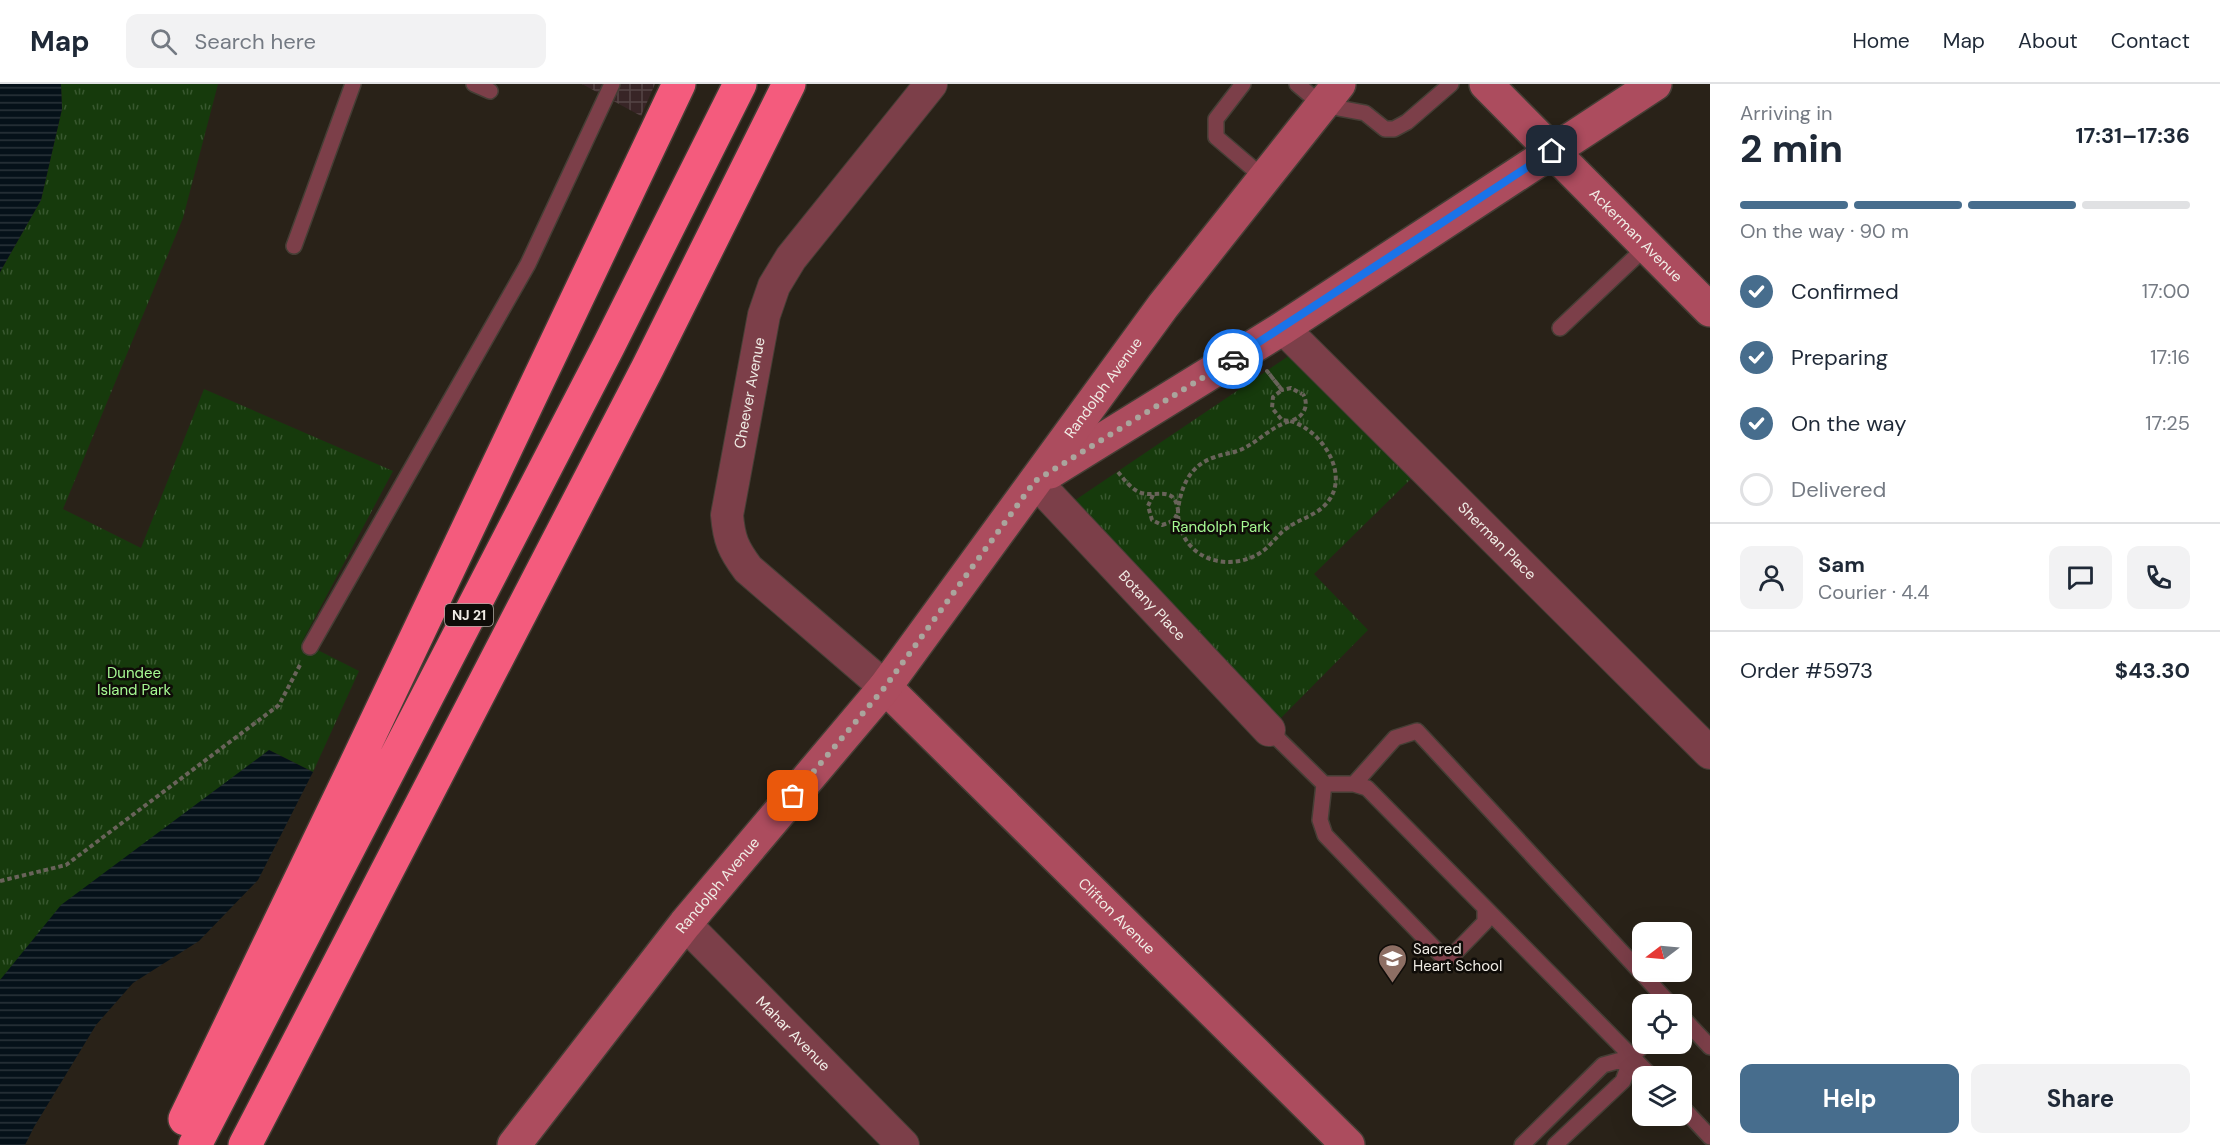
<!DOCTYPE html>
<html lang="en">
<head>
<meta charset="utf-8">
<style>
  body { margin:0; font-family:"DM Sans",sans-serif; background:#f2f2f3; color:#1f2937; height:100vh; display:flex; flex-direction:column; font-size:22px; white-space:nowrap }
  * { box-sizing:border-box; margin:0 }
  p { font-size:20px; color:#747a83 }
  .icon { flex:none; width:33px; height:33px; fill:none; stroke:currentColor; stroke-width:2; stroke-linecap:round; stroke-linejoin:round }
  .map { position:relative; flex:1; overflow:hidden }
  .drawer { display:flex; flex-direction:column; background:#fff; width:510px }
  .drawer>* { flex:none }
  .needle { width:39px; rotate:254deg }
  .tools { position:absolute; left:1632px; top:838px; display:grid; gap:12px }
  .tools a { display:grid; place-items:center; width:60px; height:60px; border-radius:12px; background:#fff; box-shadow:0 6px 24px #0002; font-size:30px }
  .pin { position:absolute; display:grid; place-items:center; width:51px; height:51px; color:#fff; margin:-26px; border-radius:12px; box-shadow:0 3px 9px #0006 }
  .courier { position:absolute; display:grid; place-items:center; width:60px; height:60px; margin:-30px; border:4px solid #1a73e8; border-radius:50%; background:#fff; color:#222; box-shadow:0 2px 8px #0007 }
  .summary em { font-style:normal; font-weight:700 }
  .summary div { display:flex; flex-direction:column-reverse }
  .summary { display:flex; align-items:center; justify-content:space-between; height:102px; padding:0 30px }
  h1 { font-size:39px; font-weight:700; line-height:45px }
  .bar { display:grid; grid-template-columns:repeat(4,1fr); gap:9px 6px; align-content:center; height:72px; padding:0 30px }
  .bar i { height:8px; border-radius:4px; background:#e0e1e3 }
  .bar .selected { background:#476d8d }
  .bar p { grid-column:span 4 }
  .line { display:flex; align-items:center; gap:15px; padding:0 30px; border-top:2px solid #e0e1e3 }
  .line div { flex:1 }
  .round { display:grid; place-items:center; flex:none; width:63px; height:63px; border-radius:12px; background:#f2f2f3 }
  ol { padding:0 30px; list-style:none }
  li { display:flex; align-items:center; gap:18px; height:66px }
  li p { margin-inline-start:auto }
  li .icon { padding:6px; border-radius:50%; background:#476d8d; color:#fff; stroke-width:4 }
  li:last-child { color:#747a83 }
  li i { width:33px; height:33px; border:3px solid #e0e1e3; border-radius:50% }
  .action { display:flex; gap:12px; margin-top:auto; padding:12px 30px }
  .action a { flex:1; height:69px; border-radius:12px; background:#476d8d; color:#fff; font-size:24px; font-weight:700; line-height:69px; text-align:center }
  .action a+a { background:#f2f2f3; color:#1f2937 }
  header { display:flex; align-items:center; gap:36px; box-sizing:border-box; height:84px; padding:0 30px; background:#fff; border-bottom:2px solid #e0e1e3 }
  header strong { font-size:28px }
  nav { display:flex; gap:33px; margin-inline-start:auto; font-size:21px }
  .search { width:420px; height:54px; background:#f2f2f3; display:flex; align-items:center; gap:15px; box-sizing:border-box; padding:0 21px; border-radius:12px; color:#747a83; font-size:22px }
  main { display:flex; flex:1; min-height:0 }
  .map>svg:first-child { display:block }
  .industrial { fill:url(#industrial-grid) }
  .park { fill:url(#park-tufts) }
  .water { fill:url(#water-rules) }
  .lines { fill:none; stroke-linecap:round; stroke-linejoin:round }
  .lane-casing { stroke:#453e35; stroke-width:18 }
  .street-casing { stroke:#453e35; stroke-width:34 }
  .secondary-casing { stroke:#453e35; stroke-width:36 }
  .highway-casing { stroke:#453e35; stroke-width:36 }
  .path { stroke:#69635a; stroke-width:4; stroke-dasharray:4.5 3; stroke-linecap:butt }
  .lane { stroke:#7c3f49; stroke-width:15 }
  .street { stroke:#7c3f49; stroke-width:32 }
  .secondary { stroke:#ac4c5e; stroke-width:33 }
  .highway { stroke:#f45b7d; stroke-width:33 }
  .done { stroke:#aaa59d; stroke-width:6; stroke-dasharray:0 10.8 }
  .route { stroke:#1a73e8; stroke-width:8 }
  .labels { text-anchor:middle; stroke-width:5; stroke-linejoin:round; paint-order:stroke }
  .shield { fill:#0f0c08; stroke:#aca9a3; stroke-width:1.5 }
  .shield-label { font-size:14px; font-weight:bold; fill:#f0ece5 }
  .street-label { font-size:15px; fill:#f0ece5; stroke:#0f0c08 }
  .park-label { font-size:15px; fill:#a6f993; stroke:#0f0c08 }
  .poi-label { font-size:15px; fill:#f0ece5; stroke:#0f0c08; text-anchor:start }
</style>
</head>
<body>
<header>
<strong>Map</strong>
<div class="search"><svg class="icon" aria-label="search" viewBox="0 0 24 24"><circle cx="10" cy="10" r="6"/><path d="M15 15l6 6"/></svg>Search here</div>
<nav><a>Home</a><a>Map</a><a>About</a><a>Contact</a></nav>
</header>
<main>
<div class="map">
<svg width="1710" height="1061" viewBox="0 0 1710 1061">
  <defs>
    <pattern id="industrial-grid" width="8" height="8" patternUnits="userSpaceOnUse" patternTransform="scale(1.5)"><rect width="8" height="8" fill="#382526"/><path d="M0 4h8M4 0v8" fill="none" stroke="#554545"/></pattern>
    <pattern id="park-tufts" width="24" height="20" patternUnits="userSpaceOnUse" patternTransform="scale(1.5)"><rect width="24" height="20" fill="#163a0c"/><path d="M3 7l-1-3M5 7V3M7 7l1-3M15 17l-1-3M17 17v-4M19 17l1-3" fill="none" stroke="#38572f"/></pattern>
    <pattern id="water-rules" width="6" height="5" patternUnits="userSpaceOnUse" patternTransform="scale(1.5)"><rect width="6" height="5" fill="#051119"/><path d="M0 2.5h6" fill="none" stroke="#2a343a"/></pattern>
  </defs>
  <rect width="100%" height="100%" fill="#292218"/>
  <path class="industrial" d="M582,0h73l-14,32z"/>
  <path class="park" d="M61,0h157l-35,134 -120,291 78,39 63,-159 189,82 -91,171 57,29 -46,101 -44,-22 -269,230v-708l41,-72 21,-91z
    M1302,263l122,119 -110,108 54,56 -99,100 -207,-221z"/>
  <path class="water" d="M0,0h61l1,25 -21,91 -41,72z
    M269,666l44,22 -55,108 -59,61 -66,42 -37,42 -62,102 -9,18h-25v-165l61,-75z"/>
  <g class="lines">
    <defs>
      <path id="lane" d="M474,0l16,7
        M1243,0l-27,35v18l48,41
        M1297,0l25,21 43,8 20,16h9l13,-7 44,-38
        M294,162l59,-162
        M1560,244l87,-82
        M310,563l218,-383 84,-180
        M1269,646l55,54h30l13,4 285,289
        M1324,700l-4,36 5,15 115,119 12,2 33,-34v-13
        M1354,700l41,-46 22,-7 254,274
        M1682,933l28,30
        M1682,1023l28,30
        M1522,1061l81,-80 29,-8
        M1555,1061l68,-64 9,-24 12,-13"/>
      <g id="street">
        <path id="s1" d="M1283,244l427,425"/>
        <path id="s2" d="M1035,397l234,249"/>
        <path id="s3" d="M885,603l-137,-118c-15,-20 -19,-30 -21,-54l37,-200 10,-29 17,-28 140,-174"/>
        <path id="s4" d="M685,840l218,221"/>
      </g>
      <g id="secondary">
        <path id="s5" d="M1486,0l224,226"/>
        <path d="M1050,388l233,-144 372,-244"/>
        <path id="s6" d="M885,603l463,458"/>
        <path id="s7" d="M514,1061l171,-221 200,-237 278,-381 176,-222"/>
      </g>
      <path id="highway" d="M185,1035l169,-351 325,-684
        M195,1061l413,-798 132,-263
        M245,1061l403,-778 141,-283"/>
    </defs>
    <use href="#lane" class="lane-casing"/>
    <use href="#street" class="street-casing"/>
    <use href="#secondary" class="secondary-casing"/>
    <use href="#highway" class="highway-casing"/>
    <path class="path" d="M1118,388c6,7 12,16 21,20 17,7 35,-8 39,18 3,-24 12,-45 37,-53 11,-4 21,-4 31,-10 15,-8 27,-21 44,-26l-8,-1 -10,-12 1,-11 9,-7 -15,-19 15,19 9,-2 11,6
      M1153,411l-5,11 4,14 10,5c10,-3 14,-5 16,-15 -1,45 45,65 82,43 11,-7 17,-18 27,-25 11,-8 26,-12 36,-21 31,-28 0,-77 -33,-86 13,-3 20,-15 13,-27
      M0,797l66,-16 213,-160 22,-42"/>
    <use href="#lane" class="lane"/>
    <use href="#street" class="street"/>
    <use href="#secondary" class="secondary"/>
    <use href="#highway" class="highway"/>
  </g>
  <g class="lines">
    <path class="done" d="M793,712l92,-109 150,-206 198,-122"/>
    <path class="route" d="M1233,275l319,-208"/>
  </g>
  <defs>
    <symbol id="school-pin" viewBox="-11 -11 22 30"><path d="M0 17L-7.5 6A9.5 9.5 0 1 1 7.5 6Z" fill="#8d6e63" stroke="#0f0c08"/><path d="M0-5L7-2L0 1L-7-2ZM-4 1L0 2.5L4 1V4Q0 6-4 4Z" fill="#fff"/></symbol>
  </defs>
  <g fill-rule="evenodd">
    <use href="#school-pin" x="1376" y="858" width="33" height="45"/>
  </g>
  <g class="labels">
    <rect class="shield" x="445" y="520" width="48" height="22" rx="4.5"/>
    <g class="shield-label">
      <text x="469" y="536">NJ 21</text>
    </g>
    <g class="street-label">
      <text dy="5" stroke="none"><textPath href="#s5" startOffset="213">Ackerman Avenue</textPath></text>
      <text dy="5" stroke="none"><textPath href="#s7" startOffset="960">Randolph Avenue</textPath></text>
      <text dy="5" stroke="none"><textPath href="#s3" startOffset="364">Cheever Avenue</textPath></text>
      <text dy="5" stroke="none"><textPath href="#s1" startOffset="302">Sherman Place</textPath></text>
      <text dy="5" stroke="none"><textPath href="#s2" startOffset="171">Botany Place</textPath></text>
      <text dy="5" stroke="none"><textPath href="#s7" startOffset="330">Randolph Avenue</textPath></text>
      <text dy="5" stroke="none"><textPath href="#s6" startOffset="326">Clifton Avenue</textPath></text>
      <text dy="5" stroke="none"><textPath href="#s4" startOffset="154">Mahar Avenue</textPath></text>
    </g>
    <g class="park-label">
      <text x="1221" y="448">Randolph Park</text>
      <text x="134" y="594">Dundee<tspan x="134" dy="17">Island Park</tspan></text>
    </g>
    <g class="poi-label">
      <text x="1413" y="870">Sacred<tspan x="1413" dy="17">Heart School</tspan></text>
    </g>
  </g>
</svg>
<div class="tools">
<a><svg class="needle" viewBox="-14 -14 28 28"><path d="M0-13l5 13h-10z" fill="#e53935"/><path d="M0 13l5-13h-10z" fill="#747a83"/></svg></a>
<a><svg class="icon" aria-label="locate" viewBox="0 0 24 24"><circle cx="12" cy="12" r="6"/><path d="M12 2v4M12 18v4M2 12h4M18 12h4"/></svg></a>
<a><svg class="icon" aria-label="layers" viewBox="0 0 24 24"><path d="M12 4l9 5-9 5-9-5zM3 14l9 5 9-5"/></svg></a>
</div>
<div class="pin" style="left:793px;top:712px;background:#ea580c"><svg class="icon" aria-label="bag" viewBox="0 0 24 24"><path d="M5 8h14l-1 12H6zM9 8a3 3 0 0 1 6 0"/></svg></div>
<div class="pin" style="left:1552px;top:67px;background:#1f2937"><svg class="icon" aria-label="home" viewBox="0 0 24 24"><path d="M3 11l9-7 9 7M6 9v11h12V9"/></svg></div>
<div class="courier" style="left:1233px;top:275px"><svg class="icon" aria-label="car" viewBox="0 0 24 24"><path d="M5 17H2v-5l4-1 3-4h7l3 4 3 1v5h-3M9 17h6M6 11h13"/><circle cx="7" cy="17" r="2"/><circle cx="17" cy="17" r="2"/></svg></div>
</div>
<section class="drawer">
<div class="summary"><div><h1>2 min</h1><p>Arriving in</p></div><em>17:31–17:36</em></div>
<div class="bar"><i class="selected"></i><i class="selected"></i><i class="selected"></i><i></i><p>On the way · 90 m</p></div>
<ol>
<li><svg class="icon" aria-label="check" viewBox="0 0 24 24"><path d="M5 12l5 5 9-10"/></svg>Confirmed<p>17:00</p></li>
<li><svg class="icon" aria-label="check" viewBox="0 0 24 24"><path d="M5 12l5 5 9-10"/></svg>Preparing<p>17:16</p></li>
<li><svg class="icon" aria-label="check" viewBox="0 0 24 24"><path d="M5 12l5 5 9-10"/></svg>On the way<p>17:25</p></li>
<li><i></i>Delivered</li>
</ol>
<div class="line" style="height:108px"><a class="round"><svg class="icon" aria-label="person" viewBox="0 0 24 24"><circle cx="12" cy="8" r="4"/><path d="M4 21q1-7 8-7t8 7"/></svg></a><div><b>Sam</b><p>Courier · 4.4</p></div><a class="round"><svg class="icon" aria-label="chat" viewBox="0 0 24 24"><path d="M4 5h16v11H9l-5 4z"/></svg></a><a class="round"><svg class="icon" aria-label="phone" viewBox="0 0 24 24"><path d="M5 4h4l2 5-3 2q2 4 5 5l2-3 5 2v4C11 20 4 13 5 4z"/></svg></a></div>
<div class="line" style="height:78px"><div>Order #5973</div><b>$43.30</b></div>
<div class="action"><a>Help</a><a>Share</a></div>
</section>
</main>
</body>
</html>
